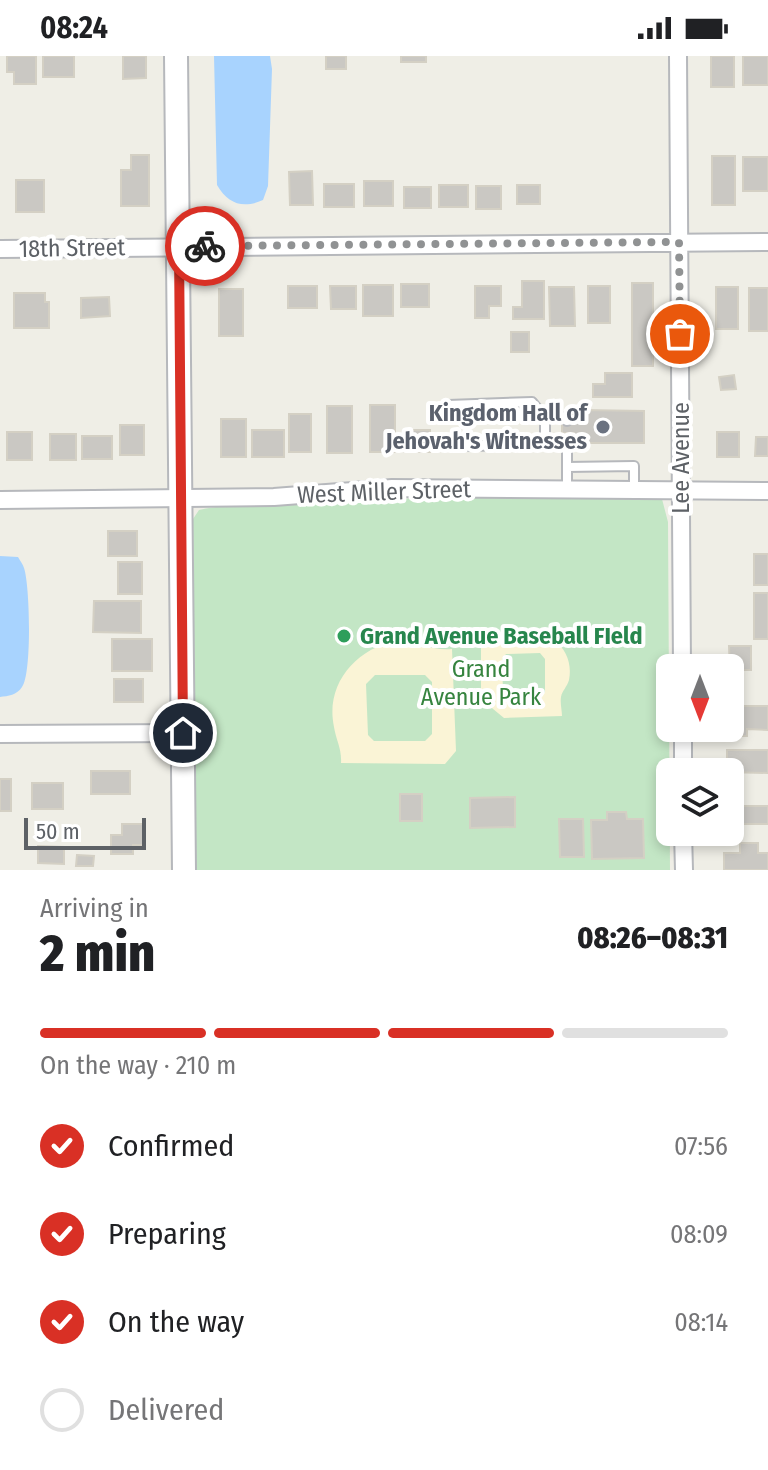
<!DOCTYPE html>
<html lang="en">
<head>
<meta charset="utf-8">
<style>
  body { margin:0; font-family:"Fira Sans Condensed",sans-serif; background:#f6f6f6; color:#202124; height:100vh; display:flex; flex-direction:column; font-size:30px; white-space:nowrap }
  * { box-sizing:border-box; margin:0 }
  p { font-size:26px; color:#757577 }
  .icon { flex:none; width:44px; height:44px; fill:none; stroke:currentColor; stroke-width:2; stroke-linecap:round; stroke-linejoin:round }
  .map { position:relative; height:814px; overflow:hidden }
  .details { display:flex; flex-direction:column; background:#fff; flex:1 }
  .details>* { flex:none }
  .needle { width:52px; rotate:180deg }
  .tools { position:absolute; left:656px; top:598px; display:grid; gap:16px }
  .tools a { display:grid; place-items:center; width:88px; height:88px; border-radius:12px; background:#fff; box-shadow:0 4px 12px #0003; font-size:40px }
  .scale { position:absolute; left:24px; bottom:20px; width:122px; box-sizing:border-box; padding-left:8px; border:4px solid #5d6166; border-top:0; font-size:22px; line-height:28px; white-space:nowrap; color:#5d6166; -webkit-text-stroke:6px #fff; paint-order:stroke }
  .pin { position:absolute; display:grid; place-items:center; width:68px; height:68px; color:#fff; margin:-34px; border:4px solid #fff; border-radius:50%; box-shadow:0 2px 8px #0007 }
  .courier { position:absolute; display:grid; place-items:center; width:80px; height:80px; margin:-40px; border:6px solid #d93025; border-radius:50%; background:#fff; color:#222; box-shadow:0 2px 10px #0007 }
  .headline em { font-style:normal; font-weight:800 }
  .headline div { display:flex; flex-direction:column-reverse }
  .headline { display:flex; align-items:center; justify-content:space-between; height:136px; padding:0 40px }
  h1 { font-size:52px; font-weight:800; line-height:60px }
  .bar { display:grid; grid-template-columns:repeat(4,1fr); gap:12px 8px; align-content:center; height:96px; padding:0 40px }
  .bar i { height:10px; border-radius:6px; background:#e0e0e0 }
  .bar .selected { background:#d93025 }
  .bar p { grid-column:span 4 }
  ol { padding:0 40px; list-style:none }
  li { display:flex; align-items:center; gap:24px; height:88px }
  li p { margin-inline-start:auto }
  li .icon { padding:8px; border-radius:50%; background:#d93025; color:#fff; stroke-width:4 }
  li:last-child { color:#757577 }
  li i { width:44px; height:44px; border:4px solid #e0e0e0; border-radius:50% }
  .status { display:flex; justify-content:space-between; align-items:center; height:56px; padding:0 40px; background:#fff; direction:ltr }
  .status svg { height:22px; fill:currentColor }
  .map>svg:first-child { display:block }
  .green { fill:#c3e6c5 }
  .sand { fill:#faf4d6; fill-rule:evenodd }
  .water { fill:#a8d3fe }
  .building { fill:#cac8c3; stroke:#d4d0c4; stroke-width:2 }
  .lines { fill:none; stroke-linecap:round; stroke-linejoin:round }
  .service-casing { stroke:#b6b8bc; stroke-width:12 }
  .minor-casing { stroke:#b6b8bc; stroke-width:20 }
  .tertiary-casing { stroke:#b6b8bc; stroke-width:26 }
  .service { stroke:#fff; stroke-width:8 }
  .minor { stroke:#fff; stroke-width:16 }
  .tertiary { stroke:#fff; stroke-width:22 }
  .done { stroke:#909293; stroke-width:8; stroke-dasharray:0 14.4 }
  .route { stroke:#d93025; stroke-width:10 }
  .worship-dot { fill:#6b7280; stroke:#fff; stroke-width:3 }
  .leisure-dot { fill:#2e9e5b; stroke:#fff; stroke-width:3 }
  .labels { text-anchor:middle; stroke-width:8; stroke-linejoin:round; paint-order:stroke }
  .street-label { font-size:24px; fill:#5d6166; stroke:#fff }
  .worship-label { font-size:24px; font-weight:bold; fill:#5b616d; stroke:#fff; text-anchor:end }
  .leisure-label { font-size:24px; font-weight:bold; fill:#27864d; stroke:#fff; text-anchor:start }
  .park-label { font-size:24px; fill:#36843f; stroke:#fff }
</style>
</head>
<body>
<div class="status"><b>08:24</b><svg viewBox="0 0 49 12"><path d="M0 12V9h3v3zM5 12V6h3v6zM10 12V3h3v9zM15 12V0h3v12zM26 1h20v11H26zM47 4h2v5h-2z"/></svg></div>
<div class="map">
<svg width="768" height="814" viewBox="0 0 768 814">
  <rect width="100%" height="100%" fill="#efeee6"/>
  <path class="green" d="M653,438l9,5 6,23 2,348h-474l-3,-351 6,-9c33,-8 70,-4 104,-6 117,-8 233,-9 350,-10z"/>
  <path class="sand" d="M520,573c29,0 55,20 49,51 -2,7 -7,11 -8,17 -1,6 1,14 1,19l-58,2 -23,-19v-58h16zM540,597l5,6v33l-5,4h-30l-7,-4 -1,-33 4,-5z
    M396,585c20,0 36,10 56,8l4,102 -11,13 -104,-1c1,-14 -5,-23 -7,-36 -9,-42 21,-78 62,-86zM375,619h50l7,7v52l-7,7h-51l-6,-6 -2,-51z"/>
  <path class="water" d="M214,0h56l2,13 -4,117 -5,14c-20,9 -35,4 -46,-15z
    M0,500l18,1c2,4 5,7 6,11 6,17 8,106 -2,119 -5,8 -14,9 -22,10z"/>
  <path class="building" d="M7,0h29v28h-22v-12h-7z
    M43,0h31v21h-31z
    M123,0h23v22l-23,1z
    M326,0h20v13h-20z
    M401,0h25v6h-25z
    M711,0h23v31h-23z
    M743,0h25v29h-25z
    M131,99h18v51h-28v-36h10z
    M712,100h23v49h-23z
    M743,101h25v34h-25z
    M312,115l1,34h-23l-1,-33z
    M16,124h28v32h-28z
    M364,125h29v25h-29z
    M324,128h30v23h-30z
    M439,129h29v22h-29z
    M517,129h23v19h-23z
    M476,130h25v23h-25z
    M404,131h27v21h-27z
    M522,225h22v38h-31v-12h9z
    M632,227h21v83h-21z
    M401,228h28v23h-28z
    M363,229h30v31h-30z
    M288,230h29v22h-29z
    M330,230h26v23h-25z
    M475,230h26v20h-12v12h-14z
    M588,230h22v37h-22z
    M549,231h25l1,39h-25z
    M716,231h22v42h-22z
    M749,232h19v43h-19z
    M219,233h24v47h-24z
    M14,237h31v9h4v26h-35z
    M109,241l1,19 -29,2v-20z
    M511,276h18v20h-18z
    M605,317h27v24h-39v-13h12z
    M734,319l2,14 -15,1 -2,-13z
    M370,349h25v47h-25z
    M327,350h25v47h-25z
    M582,354l62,1v32h-60v-6h-10v-4h-12v-12h11v-5h9z
    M289,358h22v38h-22z
    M221,363h25v38h-25z
    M120,369h24v30h-24z
    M252,374h32v27h-32z
    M404,374h26v22h-26z
    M7,376h25v28h-25z
    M717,376h22v25h-22z
    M50,378h26v26h-26z
    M82,380h30v23h-30z
    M756,381h12v19h-13z
    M108,475h29v25h-29z
    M754,498h14v31h-14z
    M118,506h24v32h-24z
    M754,537h14v46h-14z
    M94,545h47v32l-48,-1z
    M112,583h40v32h-40z
    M729,590h22v24h-21z
    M114,623h29v23h-29z
    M730,650h38v24l-21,-1v7h-26v-8h9z
    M727,694h41v23l-41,-1z
    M91,715h39v23h-39z
    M0,723h11v32h-11z
    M32,727h31v26h-31z
    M400,738h22v27h-22z
    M515,741v30l-45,1v-30z
    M730,750h38v18h-38z
    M607,756h19l1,7h16l1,39 -52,1 -1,-39h16z
    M559,763h24l1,38h-24z
    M122,768h22v21h-11v9h-22v-19h11z
    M740,787h18v10h10v17h-44v-17h16z
    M38,790l26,1v17l-26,-1z
    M77,799l17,1 -1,10h-17z"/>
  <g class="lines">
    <defs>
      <path id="service" d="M448,349l84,-3 13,16v27
        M545,362l22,-1v4
        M450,390l117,-1v43
        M567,411l67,-1v22"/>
      <path id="minor" d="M678,0l4,612
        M0,193l768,-7
        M0,444l274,-3 118,-9 376,3
        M683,672v44
        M0,678l183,-1
        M683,776l1,38"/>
      <path id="tertiary" d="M176,0l8,814"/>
    </defs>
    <use href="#service" class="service-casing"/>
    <use href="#minor" class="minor-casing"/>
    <use href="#tertiary" class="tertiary-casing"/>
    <use href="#service" class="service"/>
    <use href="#minor" class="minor"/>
    <use href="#tertiary" class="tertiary"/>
  </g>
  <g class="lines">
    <path class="done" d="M205,190l474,-4 1,92"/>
    <path class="route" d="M183,677l-4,-487h26"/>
  </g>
  <circle class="worship-dot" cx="603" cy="371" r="8"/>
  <circle class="leisure-dot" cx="344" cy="580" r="8"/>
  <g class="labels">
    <g class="street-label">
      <text transform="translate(72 192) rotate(-1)" y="8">18th Street</text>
      <text transform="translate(681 402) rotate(-90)" y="8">Lee Avenue</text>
      <text transform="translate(384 436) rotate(-2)" y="8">West Miller Street</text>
    </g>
    <g class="worship-label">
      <text x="587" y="365">Kingdom Hall of<tspan x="587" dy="28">Jehovah's Witnesses</tspan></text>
    </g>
    <g class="leisure-label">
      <text x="360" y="588">Grand Avenue Baseball FIeld</text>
    </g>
    <g class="park-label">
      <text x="481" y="621">Grand<tspan x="481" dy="28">Avenue Park</tspan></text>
    </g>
  </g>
</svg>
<div class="tools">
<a><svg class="needle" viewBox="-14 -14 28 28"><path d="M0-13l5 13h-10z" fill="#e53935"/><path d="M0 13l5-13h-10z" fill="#757577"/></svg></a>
<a><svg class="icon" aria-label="layers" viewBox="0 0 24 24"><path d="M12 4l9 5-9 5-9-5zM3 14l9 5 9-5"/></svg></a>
</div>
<div class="scale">50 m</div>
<div class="pin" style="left:680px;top:278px;background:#ea580c"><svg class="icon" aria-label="bag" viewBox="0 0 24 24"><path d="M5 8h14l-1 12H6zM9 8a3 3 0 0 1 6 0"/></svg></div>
<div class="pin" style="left:183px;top:677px;background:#1f2937"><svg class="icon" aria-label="home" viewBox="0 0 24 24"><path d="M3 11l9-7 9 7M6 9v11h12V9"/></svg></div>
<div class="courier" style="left:205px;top:190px"><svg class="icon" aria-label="bike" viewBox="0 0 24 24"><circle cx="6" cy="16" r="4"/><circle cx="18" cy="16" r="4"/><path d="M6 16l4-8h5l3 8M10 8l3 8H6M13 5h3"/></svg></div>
</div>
<section class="details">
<div class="headline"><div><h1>2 min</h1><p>Arriving in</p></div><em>08:26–08:31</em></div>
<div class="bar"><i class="selected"></i><i class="selected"></i><i class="selected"></i><i></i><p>On the way · 210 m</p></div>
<ol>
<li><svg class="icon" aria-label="check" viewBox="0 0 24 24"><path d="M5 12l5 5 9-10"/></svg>Confirmed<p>07:56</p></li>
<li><svg class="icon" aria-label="check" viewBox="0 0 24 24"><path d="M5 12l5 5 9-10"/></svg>Preparing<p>08:09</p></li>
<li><svg class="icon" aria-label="check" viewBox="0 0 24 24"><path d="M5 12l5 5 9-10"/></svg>On the way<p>08:14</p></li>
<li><i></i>Delivered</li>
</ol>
</section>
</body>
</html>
